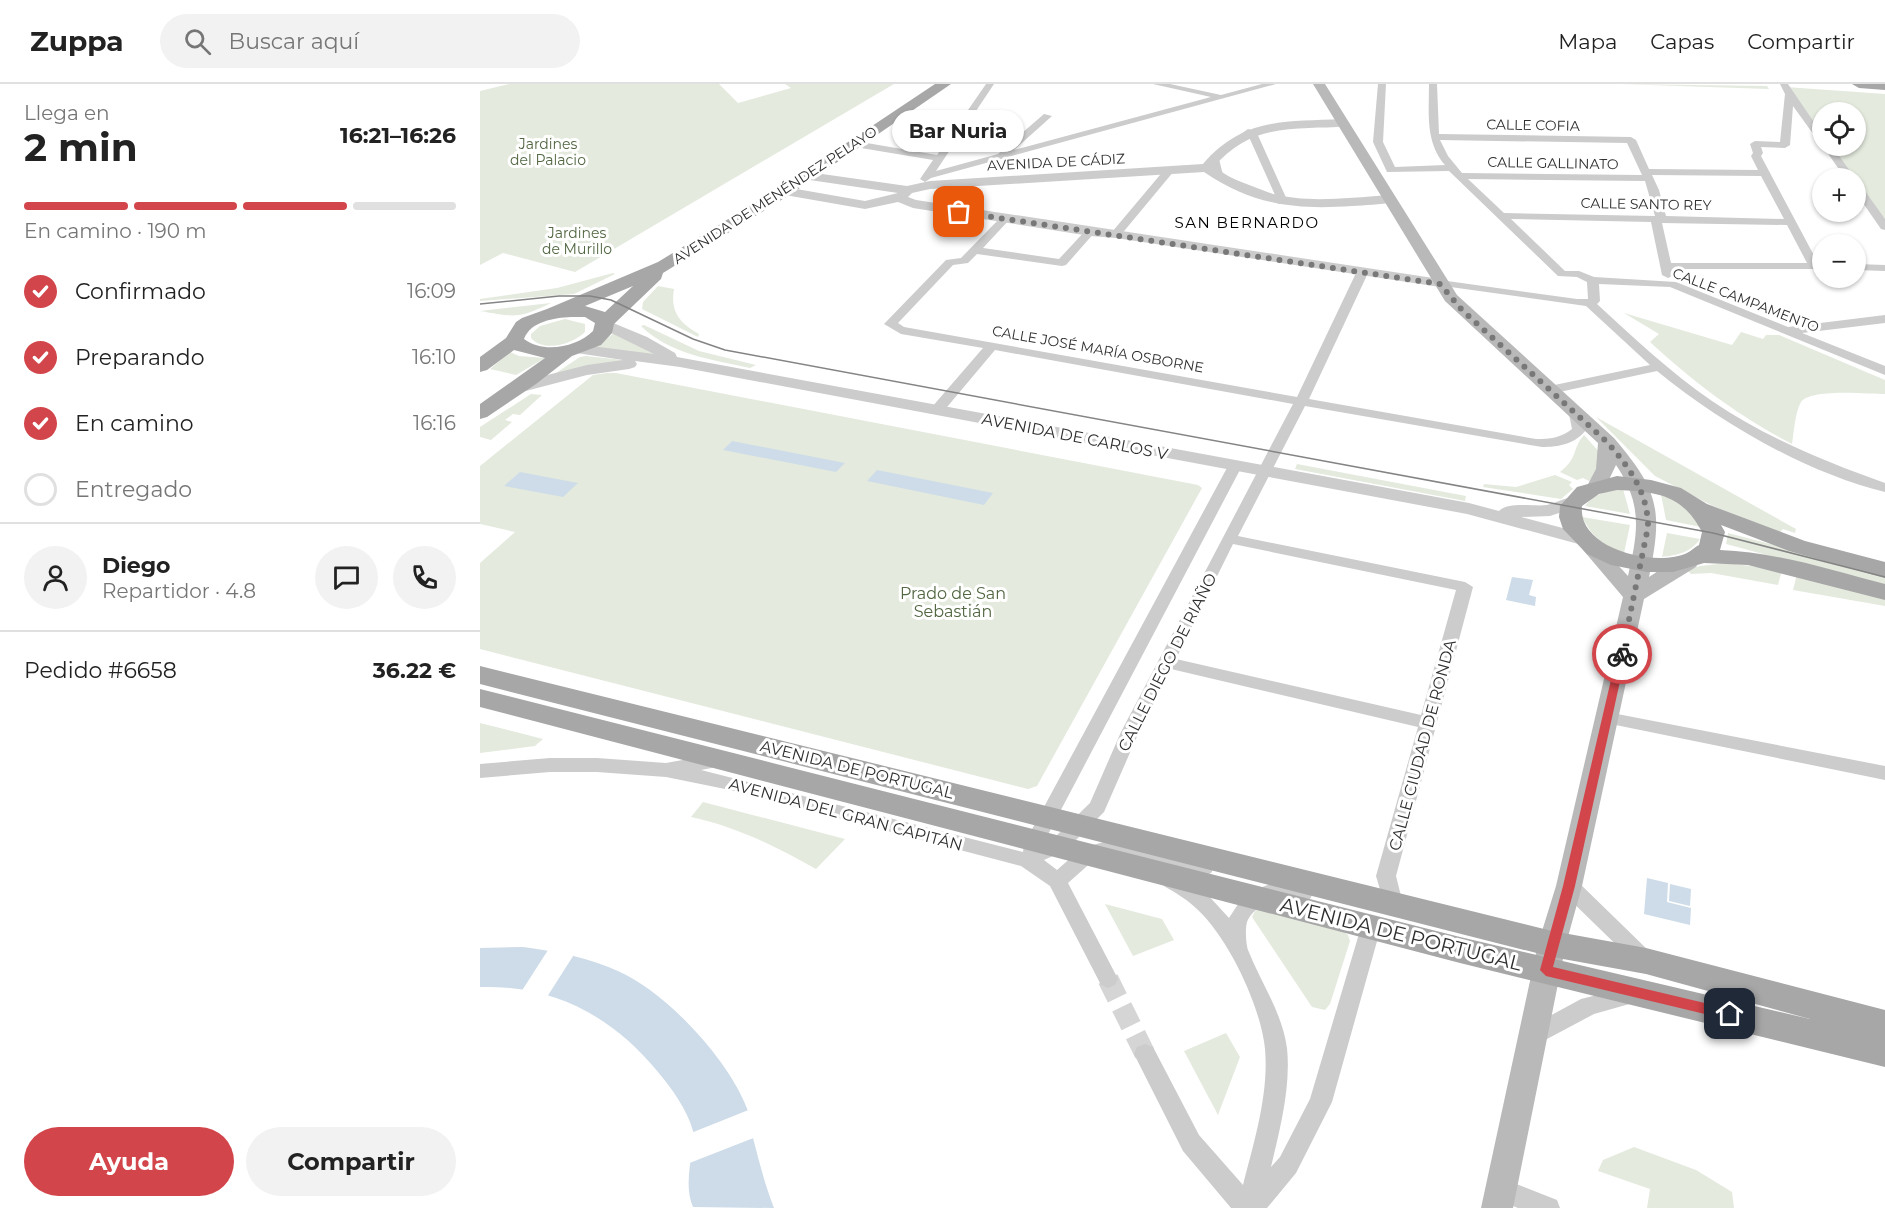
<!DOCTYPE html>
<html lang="es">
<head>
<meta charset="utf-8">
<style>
  body { margin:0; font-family:Montserrat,sans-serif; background:#f2f2f2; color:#222; height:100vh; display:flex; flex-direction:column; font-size:22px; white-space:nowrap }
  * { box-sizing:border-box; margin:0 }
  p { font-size:20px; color:#767676 }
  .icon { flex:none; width:33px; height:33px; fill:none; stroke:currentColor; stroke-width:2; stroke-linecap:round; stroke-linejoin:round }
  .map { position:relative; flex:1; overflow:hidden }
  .drawer { display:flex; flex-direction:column; background:#fff; width:480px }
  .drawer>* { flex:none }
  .fabs { position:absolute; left:1332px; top:18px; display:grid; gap:12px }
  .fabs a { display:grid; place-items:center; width:54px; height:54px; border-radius:50%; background:#fff; box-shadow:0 2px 4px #0004; font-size:30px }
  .pin { position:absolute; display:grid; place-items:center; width:51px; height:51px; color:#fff; margin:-26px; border-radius:12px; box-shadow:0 3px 9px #0006 }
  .courier { position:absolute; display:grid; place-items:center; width:60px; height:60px; margin:-30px; border:4px solid #d2454a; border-radius:50%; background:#fff; color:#222; box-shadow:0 2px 8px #0007 }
  .bubble { position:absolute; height:42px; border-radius:21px; background:#fff; box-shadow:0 2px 4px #0004; font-size:20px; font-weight:700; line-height:42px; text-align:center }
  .overview em { font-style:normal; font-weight:700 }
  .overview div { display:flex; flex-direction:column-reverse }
  .overview { display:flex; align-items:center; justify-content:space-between; height:102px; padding:0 24px }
  h1 { font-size:39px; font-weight:700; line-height:45px }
  .bar { display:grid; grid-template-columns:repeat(4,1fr); gap:9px 6px; align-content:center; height:72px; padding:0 24px }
  .bar i { height:8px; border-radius:4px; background:#e0e0e0 }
  .bar .current { background:#d2454a }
  .bar p { grid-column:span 4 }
  .line { display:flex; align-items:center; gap:15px; padding:0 24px; border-top:2px solid #e0e0e0 }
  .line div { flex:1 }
  .round { display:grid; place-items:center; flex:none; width:63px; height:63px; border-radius:32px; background:#f2f2f2 }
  ol { padding:0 24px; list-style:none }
  li { display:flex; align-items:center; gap:18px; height:66px }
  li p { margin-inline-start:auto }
  li .icon { padding:6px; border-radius:50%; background:#d2454a; color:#fff; stroke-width:4 }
  li:last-child { color:#767676 }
  li i { width:33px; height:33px; border:3px solid #e0e0e0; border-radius:50% }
  .cta { display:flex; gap:12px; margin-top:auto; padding:12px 24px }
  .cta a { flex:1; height:69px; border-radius:36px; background:#d2454a; color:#fff; font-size:24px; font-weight:700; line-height:69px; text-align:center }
  .cta a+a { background:#f2f2f2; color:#222 }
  header { display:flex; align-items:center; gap:36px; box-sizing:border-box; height:84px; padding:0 30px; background:#fff; border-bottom:2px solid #e0e0e0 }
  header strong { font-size:28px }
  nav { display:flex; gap:33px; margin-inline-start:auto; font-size:21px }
  .search { width:420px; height:54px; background:#f2f2f2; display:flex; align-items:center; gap:15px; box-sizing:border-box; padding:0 21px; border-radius:33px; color:#767676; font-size:22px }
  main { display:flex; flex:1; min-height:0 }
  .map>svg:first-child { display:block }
  .green { fill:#e4eade }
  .water { fill:#cddce8 }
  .pier { fill:#fff }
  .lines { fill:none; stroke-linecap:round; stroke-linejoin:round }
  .minor-tunnel { stroke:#d5d5d5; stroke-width:21; stroke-dasharray:21 10; stroke-linecap:butt }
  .minor { fill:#ccc; fill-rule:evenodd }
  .tertiary { fill:#ccc; fill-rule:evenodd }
  .secondary { fill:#b9b9b9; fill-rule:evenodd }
  .primary { fill:#a7a7a7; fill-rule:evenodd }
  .tram { stroke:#848484; stroke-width:1.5 }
  .route { fill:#d2454a }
  .done { stroke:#787878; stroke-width:6; stroke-dasharray:0 10.8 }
  .labels { text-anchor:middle; stroke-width:6; stroke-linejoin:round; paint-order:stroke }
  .far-street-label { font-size:14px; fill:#2f2f2f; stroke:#fff }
  .far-park-label { font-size:14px; fill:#516641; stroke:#fff }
  .far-neighbourhood-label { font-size:15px; letter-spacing:1.5px; fill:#000; stroke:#fff }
  .street-label { font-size:16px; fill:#2f2f2f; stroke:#fff }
  .park-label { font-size:16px; fill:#516641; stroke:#fff }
  .near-street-label { font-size:20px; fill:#2f2f2f; stroke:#fff }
</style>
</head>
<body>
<header>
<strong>Zuppa</strong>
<div class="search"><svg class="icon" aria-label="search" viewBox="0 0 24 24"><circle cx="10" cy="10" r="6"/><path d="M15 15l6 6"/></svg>Buscar aquí</div>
<nav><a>Mapa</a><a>Capas</a><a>Compartir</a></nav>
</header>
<main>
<section class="drawer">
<div class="overview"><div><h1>2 min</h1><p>Llega en</p></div><em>16:21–16:26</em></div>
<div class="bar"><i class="current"></i><i class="current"></i><i class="current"></i><i></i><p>En camino · 190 m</p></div>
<ol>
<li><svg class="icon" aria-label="check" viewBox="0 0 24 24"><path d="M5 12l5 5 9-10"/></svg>Confirmado<p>16:09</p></li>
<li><svg class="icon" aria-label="check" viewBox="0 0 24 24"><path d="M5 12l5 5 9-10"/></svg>Preparando<p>16:10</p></li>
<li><svg class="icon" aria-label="check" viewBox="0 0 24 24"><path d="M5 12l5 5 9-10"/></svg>En camino<p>16:16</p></li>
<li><i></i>Entregado</li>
</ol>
<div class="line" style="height:108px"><a class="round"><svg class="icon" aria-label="person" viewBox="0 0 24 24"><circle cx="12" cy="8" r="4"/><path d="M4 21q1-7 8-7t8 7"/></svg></a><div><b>Diego</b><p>Repartidor · 4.8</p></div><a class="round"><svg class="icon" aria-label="chat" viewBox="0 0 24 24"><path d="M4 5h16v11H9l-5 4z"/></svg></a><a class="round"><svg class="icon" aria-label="phone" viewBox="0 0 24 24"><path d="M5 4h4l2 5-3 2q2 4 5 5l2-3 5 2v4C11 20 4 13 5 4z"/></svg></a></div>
<div class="line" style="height:78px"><div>Pedido #6658</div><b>36.22 €</b></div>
<div class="cta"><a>Ayuda</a><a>Compartir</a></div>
</section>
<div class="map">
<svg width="1405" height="1124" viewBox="0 0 1405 1124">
  <rect width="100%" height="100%" fill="#fff"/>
  <path class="green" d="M29,0h210l19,19 53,-15 -6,-4h109l-319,188 -72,-19 -23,12v-174z
    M1139,0l148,2 2,3z
    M1306,3l99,7v133l-29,-42v-7h-5l-23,-32h28v-34h-34v26z
    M133,189l2,1 -41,20 -94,7v-2l77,-11z
    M178,202l16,3c-4,23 6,34 25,45l-1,3 -56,-28 1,-7z
    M71,219c-33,16 -36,14 -71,8z
    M1144,229l108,32 9,-13 22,7 3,-4h13l106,45v14c-16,0 -74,-6 -84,8 -6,10 -7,30 -9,42 -55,-29 -96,-60 -142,-102l9,-8z
    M85,235l20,5v8c-12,12 -41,21 -54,6v-4l9,-8z
    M164,241l55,26 57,14 -6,3c-37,-8 -81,-14 -109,-42z
    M134,249l46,23 -64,-9z
    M30,268l9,4 26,2 -29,17 -26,-6z
    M106,272l37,4 -73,17 30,-20z
    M127,289h9l582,112 4,3 -165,298 -9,3 -548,-140v-86l35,-31 -35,-8v-58l113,-91z
    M51,310l11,1 -22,20 -7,-1 -8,6 7,2 -21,18 -11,-3v-10z
    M1116,333l200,112 -1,4 -12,-4 -4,4 -66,-27 -58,-30z
    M1104,351l16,18 -4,23 -7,5 -6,-3 -6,2 -17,-8c19,-15 12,-24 24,-37z
    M817,380l169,32 -1,5 -170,-32z
    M1075,391l17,7 -3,3 4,4 -12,10 -78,-12 1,-3 32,3z
    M1143,405l7,25 -45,-8c10,-13 22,-15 38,-17z
    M1181,410l27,14 13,19 -35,-7z
    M1102,433l48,8 -6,28c-22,-9 -30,-14 -42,-36z
    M1187,449l33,6c-10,14 -22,16 -38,18z
    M1248,449l157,41v13l-159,-43z
    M1247,479l55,7 -4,15 -67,-12 -20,1 -4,-4 13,-4z
    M1317,490l88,23v9l-92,-16z
    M0,639l63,16 -8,7 -55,7z
    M223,718l142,37 -29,30c-41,-23 -79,-42 -125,-52z
    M625,820l57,15 12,21 -41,16z
    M779,825l82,21 7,5 2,6 -20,63 -5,6 -13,-3 -60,-90 3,-6z
    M746,949l14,24 -22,58 -34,-64z
    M1154,1063l62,23 36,22 2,16h-87l3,-19 -52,-18 5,-11z"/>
  <path class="water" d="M252,357l113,22 -9,9 -113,-22z
    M397,386l116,23 -9,12 -117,-24z
    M40,388l58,11 -15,14 -59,-11z
    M1032,493l21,3 -4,15 7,2 -1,9 -29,-6z
    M1167,794l21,5 -1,19 24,6 -1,17 -46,-11z
    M1190,800l21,5 -1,17 -21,-5z
    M43,863c33,4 67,11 97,25 48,22 110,89 128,139 3,8 3,18 5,27 6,23 12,47 21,70l-81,-1c-8,-18 -3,-40 -1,-58 1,-6 3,-13 1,-18 -6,-22 -21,-42 -35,-59 -46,-56 -104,-87 -178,-85v-39z"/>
  <path class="pier" d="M70,863l25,6 -28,44 -26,-5z
    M271,1025l5,28 -69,27 4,-31z"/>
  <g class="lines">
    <path class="minor-tunnel" d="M628,895l37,75"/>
    <path class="minor" d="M506,0h8l-58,87 62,-17 46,-40 8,2 -38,34 197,-53 -58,-13h17l51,11 41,-11h14l-345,94 -6,4 -5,-3 13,-19 -78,-13 -5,-3 5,-3 82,14z
      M898,0h8l-3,58 12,25 50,-2c-20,-23 -16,-52 -16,-81h8l2,50 192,3 5,3 13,29 109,1 -7,-14 2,-3 -3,-9 5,-3 25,1 5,-48 -5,-10h8l34,50v9l-3,-1 -26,-36 -3,39 -5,3 -24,-1 2,6 -2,3 57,107h4v6h-149l1,6 -6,3 -6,-3 -11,-53 -140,-3 54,52h14l15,6 82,5 112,45 97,-12v8l-83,10 83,33v9l-215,-88 -71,-3 1,17 -3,3c37,34 73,68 115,97 53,36 113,61 173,82v9c-79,-19 -166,-70 -228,-121l-107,23 -5,-1 -2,-3 2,-3 105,-22 -64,-59 -150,-21v-4l4,-1 137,19h11l-1,-17 -10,-5 -19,-1 -109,-105 -62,1 -14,-30zM960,56l187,3 15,32 -180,-2 -14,-17zM1172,91l109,1 23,43 -118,-3 -7,-26zM988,95l177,2 10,35 -151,-3zM1182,139l125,2 20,38h-136z
      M768,45l8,2 32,71 -1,2h-8l-66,-27 -3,-21zM769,53l26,58 -52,-20 -4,-16z
      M1342,61l10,1 23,32h-10z
      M685,85l9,2 -54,65h-8v-4z
      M1376,99l4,1 25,35v11l-4,-1 -25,-36z
      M525,132l5,3 -27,29 76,11 27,-29 4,-1 5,3 -29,33 -4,1 -85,-12 -9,9 -15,2 -55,58 6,4 393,70 59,-124 6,-3 6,3 -59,126 227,40c14,0 25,-1 36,-10l-3,-15 2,-3 5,-1 7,4 3,16c-11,14 -27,17 -44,17l-237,-41 -67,130 227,46 8,5 -77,289 7,28 -3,6 -7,2 -7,-2 -10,-34 42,-149 -247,-58 -32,63 -35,80 -38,38 -22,10 13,10 25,-22 33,-9 89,21 7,3 3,5 -3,5 -7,3 -89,-23 -20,6 -27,24 50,96 -3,6 -7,3 -7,-3 -51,-99 -29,-20 -286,-75 -69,-14 -69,-5h-47l-70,6v-14l70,-6h47l69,5 55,-10 6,2 3,5 -3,5 -26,5 322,82 1,-8 204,-378 7,-4 5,1 2,3 -199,378 9,-4 38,-37 31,-71 172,-328 -298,-54 -53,63h-10l-2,-3 2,-3 51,-59 -82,-14 -17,-10 62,-64 15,-2 40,-41zM753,460l223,46 -35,125 -245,-56z
      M1376,180l29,1v6l-29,-1z
      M1127,628l278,54v14l-284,-58 -3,-4 3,-4z
      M691,788l36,22 22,24 13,-20 8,-6 25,-10 7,-2 28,7 3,6 -3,6c-10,3 -17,-3 -27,-3 -12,1 -32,14 -36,26 -2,7 -1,22 1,28 13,33 34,62 39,98 4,39 -7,81 -16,119l9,-10 30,-58 51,-172 3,-6 7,-2 7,2 3,6 -49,175 -36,71 -29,35h-36l-48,-57 -49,-97 3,-7 8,-3 8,3 46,88 44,50c11,-43 26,-91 22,-136 -4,-42 -36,-110 -67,-139 -10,-10 -22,-17 -34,-24l-3,-6 3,-6z
      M1089,794l7,2 76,74 3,6 -3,6 -7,3 -7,-3 -76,-74 -3,-6 3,-6z
      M1153,902l7,3 4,6 -4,6 -46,13 -62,33 -8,-3 -3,-7 3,-7 57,-31z
      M1021,1094l56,22 3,8h-42l-25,-10 -4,-8 4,-8z"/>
    <path class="tertiary" d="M862,35l4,1v6c-12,2 -25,1 -37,2 -39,1 -69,8 -95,39 61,41 106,33 175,28l5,1 2,3 -2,3c-14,3 -29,3 -42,4 -58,4 -99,-1 -148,-34l-274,17 -18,4 -4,4 8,3 524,79 5,1 2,3 -2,3 -5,1 -324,-49 -26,-2 -177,-28 -15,-6 -33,7 -80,-14 -7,-4 7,-4 80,14 33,-8 -95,-14 -1,-3 6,-4 99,14 23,-5 273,-17c41,-47 81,-42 139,-45z
      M126,236l41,17 28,16 2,4 792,146 30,8c10,-10 34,-4 48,-6 11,-2 20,-10 33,-7l2,4 -2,4 -30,10 -29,1 68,18 3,4 -3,4 -7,2 -115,-31 -787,-147 -45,-6 2,3 -2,3 -6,2 -42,6 -69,18 -6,-1 -2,-4 2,-4 75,-19 36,-5 -53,-8 -2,-3 2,-3 6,-2 78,10 -53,-26 -3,-3z"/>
    <path class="secondary" d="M833,0h12l132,211 157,143c45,53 49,72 35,139 14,-8 31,-24 47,-20l3,5 -3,5 -52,32 -62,287 -16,58 -53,264h-32l57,-264 18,-58 67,-289 -45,-53 3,-4 7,-2 7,2 33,36c10,-44 15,-71 -12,-111l-12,25h-14l-3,-4 9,-17 2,-26 -153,-142z"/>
    <path class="primary" d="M455,0h16l-160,110 -128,79 -2,6 -47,45 -2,9 -11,12 -29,11 -36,28 -49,33 -7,2v-15l65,-46 -31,-8 -27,20 -7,2v-15l26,-19 10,-16 6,-4 25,-9 111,-47 121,-74zM153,202l-28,26 -20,-6zM91,233h14l10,6 -2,8c-16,16 -49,23 -69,8 7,-18 30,-21 47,-22z
      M1372,0h33v6l-26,-2z
      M1137,392l34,4 30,8 26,16 98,37 80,21v16l-96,-27 -68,-26 4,7 -5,18c56,2 111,20 165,34v16l-137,-35 -44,-2 -31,9h-26l-36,-7 -24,-11 -24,-25 -4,-12 1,-11 17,-19zM1137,406c40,2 65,4 85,42l-3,13c-4,2 -8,6 -12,8 -31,15 -110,-4 -105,-47l17,-12z
      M0,582l1072,265 94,17 239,62v57l-425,-104 -980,-256v-18l980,248 350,82 -164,-45 -94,-17 -1072,-273z"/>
    <path class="tram" d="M0,220l79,-8h31l21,4 82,39 32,11 988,183 172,44"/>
  </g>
  <path class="route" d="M1142,566l4,4 -51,232 -22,81 177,42 7,5 -7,6 -184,-44 -6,-6 23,-84 54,-232z"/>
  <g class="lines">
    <path class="done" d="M479,128l481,72 22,26 145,132c22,25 41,50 41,85l-26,127"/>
  </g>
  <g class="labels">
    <g class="far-street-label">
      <text transform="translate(1053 41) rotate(1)" y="5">CALLE COFIA</text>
      <text transform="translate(576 78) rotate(-3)" y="5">AVENIDA DE CÁDIZ</text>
      <text transform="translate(1073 79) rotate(1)" y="5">CALLE GALLINATO</text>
      <text transform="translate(295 111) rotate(-33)" y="5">AVENIDA DE MENÉNDEZ PELAYO</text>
      <text transform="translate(1166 120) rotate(1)" y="5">CALLE SANTO REY</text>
      <text transform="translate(1266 216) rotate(21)" y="5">CALLE CAMPAMENTO</text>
      <text transform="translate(618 265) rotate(10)" y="5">CALLE JOSÉ MARÍA OSBORNE</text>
    </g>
    <g class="far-park-label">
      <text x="68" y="65">Jardines<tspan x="68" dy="16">del Palacio</tspan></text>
      <text x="97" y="154">Jardines<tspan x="97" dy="16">de Murillo</tspan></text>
    </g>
    <g class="far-neighbourhood-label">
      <text x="767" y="144">SAN BERNARDO</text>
    </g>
    <g class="street-label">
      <text transform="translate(595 352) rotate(11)" y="6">AVENIDA DE CARLOS V</text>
      <text transform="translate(687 578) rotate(-63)" y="6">CALLE DIEGO DE RIAÑO</text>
      <text transform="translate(942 661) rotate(-75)" y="6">CALLE CIUDAD DE RONDA</text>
      <text transform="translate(377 685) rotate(14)" y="6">AVENIDA DE PORTUGAL</text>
      <text transform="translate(366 730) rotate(15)" y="6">AVENIDA DEL GRAN CAPITÁN</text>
    </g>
    <g class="park-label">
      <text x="473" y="515">Prado de San<tspan x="473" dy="18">Sebastián</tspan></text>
    </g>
    <g class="near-street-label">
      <text transform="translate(921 850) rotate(14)" y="7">AVENIDA DE PORTUGAL</text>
    </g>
  </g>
</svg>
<div class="fabs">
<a><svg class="icon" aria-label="locate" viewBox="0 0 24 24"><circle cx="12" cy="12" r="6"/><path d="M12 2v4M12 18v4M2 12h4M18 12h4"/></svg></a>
<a>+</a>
<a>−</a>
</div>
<div class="pin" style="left:479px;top:128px;background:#ea580c"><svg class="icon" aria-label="bag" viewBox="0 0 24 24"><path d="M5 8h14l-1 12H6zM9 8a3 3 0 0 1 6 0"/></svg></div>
<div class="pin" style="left:1250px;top:930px;background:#1f2937"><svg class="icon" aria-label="home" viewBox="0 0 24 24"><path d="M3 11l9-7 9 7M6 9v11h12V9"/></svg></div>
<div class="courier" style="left:1142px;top:570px"><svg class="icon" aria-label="bike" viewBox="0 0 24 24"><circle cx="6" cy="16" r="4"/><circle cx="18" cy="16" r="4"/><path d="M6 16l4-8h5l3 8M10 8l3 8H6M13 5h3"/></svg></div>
<div class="bubble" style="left:412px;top:26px;width:132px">Bar Nuria</div>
</div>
</main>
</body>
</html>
